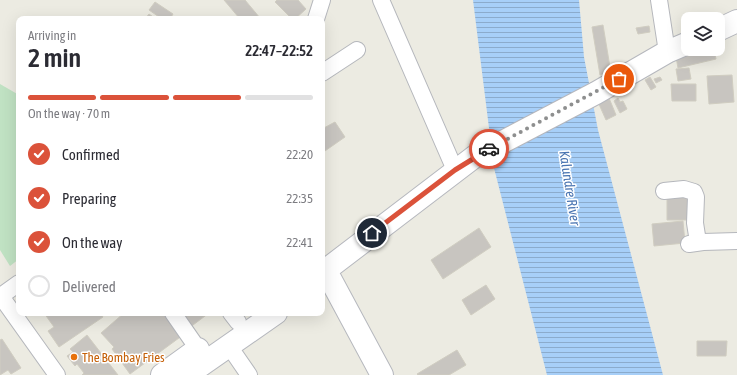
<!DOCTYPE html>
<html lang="en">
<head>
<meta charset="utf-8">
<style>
  body { margin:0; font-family:"Asap Condensed",sans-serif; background:#f2f2f3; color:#2b2b33; height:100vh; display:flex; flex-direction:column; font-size:15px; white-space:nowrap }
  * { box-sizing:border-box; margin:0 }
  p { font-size:13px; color:#7c7c81 }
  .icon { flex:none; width:22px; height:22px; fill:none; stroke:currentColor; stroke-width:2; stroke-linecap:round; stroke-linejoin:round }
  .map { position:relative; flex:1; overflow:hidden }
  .drawer { position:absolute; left:16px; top:16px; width:309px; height:300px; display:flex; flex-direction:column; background:#fff; border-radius:8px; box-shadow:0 4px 16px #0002 }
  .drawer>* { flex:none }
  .controls { position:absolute; left:681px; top:12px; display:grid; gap:8px }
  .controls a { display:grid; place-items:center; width:44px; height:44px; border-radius:8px; background:#fff; box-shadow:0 4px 16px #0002; font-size:20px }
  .pin { position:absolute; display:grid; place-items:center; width:34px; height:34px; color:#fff; margin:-17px; border:2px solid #fff; border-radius:50%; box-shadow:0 1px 4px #0007 }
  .courier { position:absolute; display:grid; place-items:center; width:40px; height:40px; margin:-20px; border:3px solid #db523a; border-radius:50%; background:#fff; color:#222; box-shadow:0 1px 5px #0007 }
  .head em { font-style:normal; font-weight:600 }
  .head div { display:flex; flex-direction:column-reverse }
  .head { display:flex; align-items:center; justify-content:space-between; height:68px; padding:0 12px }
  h1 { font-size:26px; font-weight:600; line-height:30px }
  .bar { display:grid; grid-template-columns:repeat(4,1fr); gap:6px 4px; align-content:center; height:48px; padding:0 12px }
  .bar i { height:5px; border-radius:3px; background:#e1e1e2 }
  .bar .active { background:#db523a }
  .bar p { grid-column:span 4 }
  ol { padding:0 12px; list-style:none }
  li { display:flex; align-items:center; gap:12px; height:44px }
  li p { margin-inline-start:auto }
  li .icon { padding:4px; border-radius:50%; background:#db523a; color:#fff; stroke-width:4 }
  li:last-child { color:#7c7c81 }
  li i { width:22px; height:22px; border:2px solid #e1e1e2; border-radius:50% }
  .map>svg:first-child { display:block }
  .pitch { fill:#c0e2c3 }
  .water { fill:url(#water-rules) }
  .building { fill:#c8c5c0; stroke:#d0cdc1 }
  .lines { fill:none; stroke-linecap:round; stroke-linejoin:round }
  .street-casing { stroke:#b5b7bc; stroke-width:18 }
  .secondary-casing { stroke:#b6b8be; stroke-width:24 }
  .street { stroke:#fff; stroke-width:16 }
  .secondary { stroke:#fff; stroke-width:22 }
  .done { stroke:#8e8f8f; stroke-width:4; stroke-dasharray:0 7.2 }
  .route { stroke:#db523a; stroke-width:5 }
  .food-dot { fill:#e8710a; stroke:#fff; stroke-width:1.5 }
  .labels { text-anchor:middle; stroke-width:3; stroke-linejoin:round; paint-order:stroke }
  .food-label { font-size:13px; fill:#c56008; stroke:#fff; text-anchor:start }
  .water-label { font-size:14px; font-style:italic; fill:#4974b1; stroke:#fff }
</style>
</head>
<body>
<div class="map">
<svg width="737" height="375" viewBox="0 0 737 375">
  <defs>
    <pattern id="water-rules" width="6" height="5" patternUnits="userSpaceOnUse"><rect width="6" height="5" fill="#a7cff8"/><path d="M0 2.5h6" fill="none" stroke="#8babcc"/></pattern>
  </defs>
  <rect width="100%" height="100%" fill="#ecebe2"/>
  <path class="pitch" d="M0,84l19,11v164l-9,7 -10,-16z"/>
  <path class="water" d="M473,0h106l5,57 14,73 65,245h-116l-53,-207z"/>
  <path class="building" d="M224,0h21l15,18 -20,1z
    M277,0h21l8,9 -11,10h-3l-17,-17z
    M155,2l18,12 -3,5h-8l-13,-9z
    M149,14l7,5h-11z
    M603,25l8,48 -11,2 -8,-48z
    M649,26l1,6 -12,2 -2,-6z
    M714,49l2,10 -38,9 -2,-11z
    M689,68l2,11 -13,2 -2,-12z
    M732,75l2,27 -25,2 -2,-28z
    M650,77l6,10 -5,3 -6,-10z
    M660,77l2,3 -6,3 -2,-4z
    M671,84h25v17h-24z
    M609,98l7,17 -10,5 -8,-18z
    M618,98l2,4 3,-1 4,8 -7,4 -6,-12z
    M335,122l10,15 -23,16v-24z
    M667,195h22v25h-22z
    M683,221l2,22 -31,3 -2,-22z
    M479,228l12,19 -48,32 -12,-19z
    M486,285l9,14 -24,16 -9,-15z
    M44,313h56l3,4 -44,30 -11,-16 6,-4z
    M124,313h43l16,22 -53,39 -18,-25 2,-2 -13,-14z
    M178,313h31l-20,15z
    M87,335l31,40h-36l2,-2 -7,-9 -2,2 -8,-10 6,-4 -3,-3z
    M2,339l19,29 -10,6 -3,-4 -8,5v-35z
    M697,341h30l-1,15h-29z
    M457,350l9,15 -17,10h-31l-1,-1z"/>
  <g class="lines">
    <defs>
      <path id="street" d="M381,0l74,170
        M659,0l8,52
        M316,19l6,-19
        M322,73l35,-23
        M664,191l20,-2 10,3 2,5 -1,26 3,19
        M689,244l14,-2 34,-1
        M0,295l57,80
        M1,296l18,-13
        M173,313l25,36
        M231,313l7,9
        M229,346l20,29"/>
      <path id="secondary" d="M718,30l19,-9
        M325,269l57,106
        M322,273l152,-116 122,-64 71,-41 21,-9
        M162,375l36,-26
        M187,375l89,-62"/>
    </defs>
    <use href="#street" class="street-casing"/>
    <use href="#secondary" class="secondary-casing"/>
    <use href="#street" class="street"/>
    <use href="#secondary" class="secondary"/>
  </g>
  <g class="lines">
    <path class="done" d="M489,149l130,-70"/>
    <path class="route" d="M372,233l83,-63 34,-21"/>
  </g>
  <circle class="food-dot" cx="74" cy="357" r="4"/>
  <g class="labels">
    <g class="food-label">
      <text x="82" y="362">The Bombay Fries</text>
    </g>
    <g class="water-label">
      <text transform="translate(570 188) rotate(81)" y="5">Kalundre River</text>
    </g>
  </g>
</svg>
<div class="controls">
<a><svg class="icon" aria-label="layers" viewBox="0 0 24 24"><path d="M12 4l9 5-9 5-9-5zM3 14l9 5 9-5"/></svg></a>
</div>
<div class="pin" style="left:619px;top:79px;background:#ea580c"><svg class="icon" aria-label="bag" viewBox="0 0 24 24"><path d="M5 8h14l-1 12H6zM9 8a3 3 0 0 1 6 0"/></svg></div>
<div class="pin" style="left:372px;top:233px;background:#1f2937"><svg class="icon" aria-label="home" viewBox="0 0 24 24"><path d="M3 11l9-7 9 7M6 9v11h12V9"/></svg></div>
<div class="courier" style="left:489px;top:149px"><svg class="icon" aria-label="car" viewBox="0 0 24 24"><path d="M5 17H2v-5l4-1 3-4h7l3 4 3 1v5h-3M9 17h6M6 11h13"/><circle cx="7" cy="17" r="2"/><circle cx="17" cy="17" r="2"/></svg></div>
<section class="drawer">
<div class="head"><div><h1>2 min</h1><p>Arriving in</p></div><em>22:47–22:52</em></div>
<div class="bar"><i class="active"></i><i class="active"></i><i class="active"></i><i></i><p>On the way · 70 m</p></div>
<ol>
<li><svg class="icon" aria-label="check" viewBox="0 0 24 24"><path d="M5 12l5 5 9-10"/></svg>Confirmed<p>22:20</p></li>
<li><svg class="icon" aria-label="check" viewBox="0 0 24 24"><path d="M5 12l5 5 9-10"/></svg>Preparing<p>22:35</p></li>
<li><svg class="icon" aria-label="check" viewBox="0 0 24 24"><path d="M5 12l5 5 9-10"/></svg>On the way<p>22:41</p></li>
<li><i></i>Delivered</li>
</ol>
</section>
</div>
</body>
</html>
